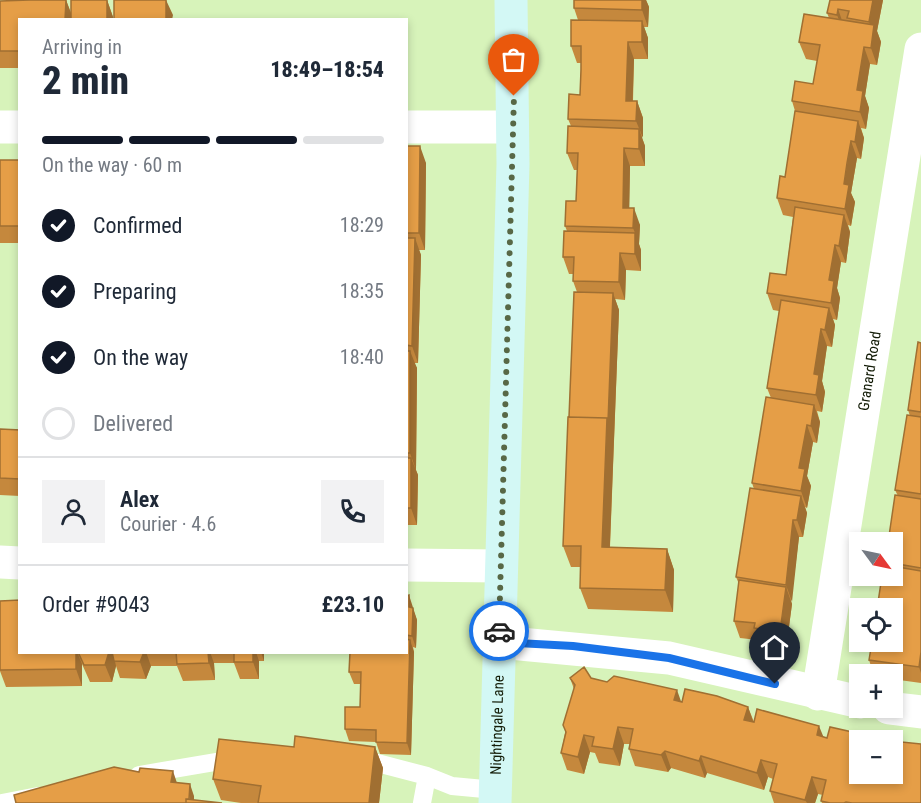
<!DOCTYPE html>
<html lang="en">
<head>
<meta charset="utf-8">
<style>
  body { margin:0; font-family:"Roboto Condensed",sans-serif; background:#f2f2f3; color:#1f2937; height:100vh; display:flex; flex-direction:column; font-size:22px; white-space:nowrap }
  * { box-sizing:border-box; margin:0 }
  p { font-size:20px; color:#747a83 }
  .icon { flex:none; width:33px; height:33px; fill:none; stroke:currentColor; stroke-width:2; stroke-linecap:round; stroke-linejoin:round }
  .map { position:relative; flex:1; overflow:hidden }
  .panel { position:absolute; left:18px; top:18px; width:390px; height:636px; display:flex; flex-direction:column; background:#fff; border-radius:0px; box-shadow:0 3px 9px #0003 }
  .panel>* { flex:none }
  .needle { width:39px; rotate:123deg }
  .tools { position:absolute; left:849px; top:532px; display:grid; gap:12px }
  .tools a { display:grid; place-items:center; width:54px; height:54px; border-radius:0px; background:#fff; box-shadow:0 3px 9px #0003; font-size:30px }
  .pin { position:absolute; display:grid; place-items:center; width:51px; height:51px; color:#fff; margin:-62px -26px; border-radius:50% 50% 50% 0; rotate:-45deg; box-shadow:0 0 6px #0007 }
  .pin .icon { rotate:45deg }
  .courier { position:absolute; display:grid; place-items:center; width:60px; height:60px; margin:-30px; border:4px solid #1a73e8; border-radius:50%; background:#fff; color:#222; box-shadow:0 2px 8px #0007 }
  .headline em { font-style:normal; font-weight:800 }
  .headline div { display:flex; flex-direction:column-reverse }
  .headline { display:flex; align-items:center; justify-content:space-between; height:102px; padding:0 24px }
  h1 { font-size:39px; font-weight:800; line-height:45px }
  .bar { display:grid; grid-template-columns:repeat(4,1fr); gap:9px 6px; align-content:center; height:72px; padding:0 24px }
  .bar i { height:8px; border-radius:4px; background:#e0e1e3 }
  .bar .active { background:#111827 }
  .bar p { grid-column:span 4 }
  .line { display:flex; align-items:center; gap:15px; padding:0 24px; border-top:2px solid #e0e1e3 }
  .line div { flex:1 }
  .round { display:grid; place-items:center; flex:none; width:63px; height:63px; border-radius:0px; background:#f2f2f3 }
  ol { padding:0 24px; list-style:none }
  li { display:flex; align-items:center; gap:18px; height:66px }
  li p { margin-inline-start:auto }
  li .icon { padding:6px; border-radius:50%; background:#111827; color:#fff; stroke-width:4 }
  li:last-child { color:#747a83 }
  li i { width:33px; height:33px; border:3px solid #e0e1e3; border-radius:50% }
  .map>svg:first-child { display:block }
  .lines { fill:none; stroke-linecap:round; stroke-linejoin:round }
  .service { stroke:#fff; stroke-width:18 }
  .minor { stroke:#fff; stroke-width:33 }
  .secondary { stroke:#d3f8f5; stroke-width:33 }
  .wall { fill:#c5883d }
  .shaded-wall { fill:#a06f32 }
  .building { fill:#e59e47; stroke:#a06f32; stroke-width:1.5 }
  .done { stroke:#586846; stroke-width:6; stroke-dasharray:0 10.8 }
  .route { stroke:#1a73e8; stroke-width:8 }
  .labels { text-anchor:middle; stroke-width:5; stroke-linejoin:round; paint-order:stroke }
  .street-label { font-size:15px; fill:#141d08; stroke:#fff }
</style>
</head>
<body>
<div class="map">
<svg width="921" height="803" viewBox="0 0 921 803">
  <rect width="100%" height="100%" fill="#d7f3ba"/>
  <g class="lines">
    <path class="service" d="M358,758l69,18
      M139,775l100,-17
      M2,803l36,-7
      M422,803l5,-27 25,10 43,4"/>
    <g class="minor">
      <path d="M0,127h20"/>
      <path d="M406,127h106"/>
      <path d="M0,562l20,1"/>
      <path d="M406,565l94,1"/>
      <path d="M499,642l170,16 191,44"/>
      <path id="s1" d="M818,694l103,-645"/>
      <path d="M889,708l32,4"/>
    </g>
    <path class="secondary" id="s2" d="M495,803l18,-639 -2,-164"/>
  </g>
  <path class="wall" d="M66,0l5,13 36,-13 6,17 -93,3v48h-20v-67z
    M574,0h72l3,7 -1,20h-4l4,11v21h-14l-1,42h4l6,17 -1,20 3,8v20h-15l-1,42 11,17 -1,19 2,6v21l-15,-1 -1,30 -10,-1 4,11 -9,237 57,2 7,21 -1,42 -85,-3 -8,-21 1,-21h-10l-8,-21 14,-254 -4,-11v-7h-4l-6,-17 4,-26 -2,-5 11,-25 1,-31h-3l-7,-17 4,-27 -3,-7 12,-24 1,-32h-4l-6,-17 7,-26 -4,-12z
    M830,0h53l-6,31 4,11 -4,23 -7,-1 -5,32 4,12 -3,21 -5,-1 3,10 -3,21 -4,-1 -6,35 4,9 -4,24 -3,-1 2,7 -4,31 -5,-1 -4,26 3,10 -3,22 -4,-1 2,6 -3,22 -5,-1 -5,35 3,11 -3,20 -5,-1 3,11 -3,21 -4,-1 -6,34 4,10 -4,22 -2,-1 2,6 -4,24h-4l-8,64 1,3 -6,45 -26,-4 -2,-5 -18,-2 -6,-17 5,-37 -3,-7 18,-88 -2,-6 19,-85 -4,-10 12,-77 -6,-1 -6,-17 19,-18 7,-58 -10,-2 -6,-17 8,-21 10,-66 -3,-10 21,-17 4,-23 -11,-2 -7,-17 30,-24 -2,-5z
    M406,146l20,17 -1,87h-6l2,5 -3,108h-4l3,5 -1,102 2,5 -1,50h-11z
    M0,160h20v83h-20z
    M921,343v340l-29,-4v-4h-18l-5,-15 23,-84v-13l6,-67 -3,-6 15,-74 -2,-6z
    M0,429l20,1v66l-20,-1z
    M406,590l11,30 -1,28 -3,-1 1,5 -3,103 -31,-1 -4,-12 -27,-1 -4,-12 15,-22 1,-23h-7l-5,-12 32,-19 25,-1z
    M0,601l20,51h244v9h-5v18h-19l-6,-16h-20l1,17 -32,1 -6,-15h-26l-5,13 -26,-1 -4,-12 -4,16h-22l-8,-18v22l-76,1 -6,-16z
    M570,678h21l90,24 67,5 6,15 73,16 66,3 4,11 24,51h-99l-1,-2 2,-6 -5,-1 -3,9h-41l-4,-12 3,-12 -5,-2 -4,13 -57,-17 -2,5 -34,-10 -3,4 -33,-6 -6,-17 1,-5h-6l-4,22 -21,-3 -4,-10 -5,-1 -6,22 -17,-4 -6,-17 13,-64z
    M294,747h81l8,21 -4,35h-138l-20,-3 -8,-21z"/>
  <path class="shaded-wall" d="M66,0l6,16v4h-7z
    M107,0l6,17 1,3h-7z
    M166,0l7,15 -1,5h-6z
    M642,0h4l3,7 -1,20 -6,-17z
    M873,0h10l-6,31 4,11 -4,23 -6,-17 2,-15 -4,-11z
    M838,9l6,17v6l-7,-17z
    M642,21l6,17v21l-6,-17z
    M628,42l6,17 -2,59 -6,-17z
    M864,47l6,17 -5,32 4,12 -3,21 -6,-17 -3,-22z
    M637,101l6,17v20l-7,-17z
    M858,121l6,17 -3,21 -6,-17z
    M639,129l6,17v20l-6,-17z
    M851,141l6,17 -6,35 4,9 -4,24 -6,-17 -1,-25z
    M420,146l6,17 -1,87 -6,-17z
    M624,148l6,18 -1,59 -6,-17z
    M634,208l6,17 -1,19 2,6v21l-6,-17v-21l-2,-5z
    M844,215l6,17 -4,31 -7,-17z
    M415,238l6,17 -3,108 -6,-17z
    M835,245l6,17 -4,26 3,10 -3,22 -6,-17 -2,-23z
    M620,253l6,17 -1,30 -6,-18z
    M613,293l6,17 -10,258 -7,-21 5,-129z
    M829,308l6,17 -3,22 -7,-17z
    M821,329l6,17 -5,35 3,11 -3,20 -6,-17 -2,-21z
    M410,351l7,17 -1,102 -6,-17z
    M814,405l6,17 -3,21 -6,-17z
    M807,425l6,17 -6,34 4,10 -4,22 -6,-17 -2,-23z
    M411,458l7,17 -1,50 -6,-17z
    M801,496l6,17 -4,24 -6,-17z
    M793,520l6,17 -7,65 -6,-17z
    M667,549l7,21 -1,42 -8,-22z
    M786,587l6,17 -6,45 -6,-17z
    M406,590l2,5 1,11v-11l8,25 -1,28 -4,-12 -6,-34z
    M410,640l4,12 -3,103 -4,-12z
    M76,652h1l5,12v22l-6,-17z
    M109,652h4l3,14 -4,16 -7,-17z
    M144,652h2l5,14 -5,13 -6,-17z
    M208,652h2l4,11 1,17 -6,-17z
    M253,652h3l3,9v18l-6,-17z
    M261,652h3v9z
    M921,652v21l-2,-6z
    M677,690l6,17 -9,-7z
    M748,707l6,17 -10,-4z
    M819,726l7,17 -9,-8z
    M618,727l6,17 -4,22 -7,-17z
    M584,735l6,17 -6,22 -6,-17z
    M893,741l6,17 -7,-2z
    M375,747l8,21 -4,35h-10z
    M665,751l6,17 -3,4 -7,-17z
    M701,756l6,17 -2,5 -6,-17z
    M761,760l7,17 -4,13 -7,-17z
    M173,771l4,12 -6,-1z
    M812,777l6,17 -3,9h-8l-2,-3z
    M190,784l4,12v7h-5z"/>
  <path class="building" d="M30,0h36l-1,20h-45v31h-20v-50z
    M71,0h36v20h-36z
    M114,0h52v20h-52z
    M574,0h68v10l-68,-2z
    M830,0h43l-4,22 -22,-4 2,-7 -11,-2 -1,6 -10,-2z
    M804,14l70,11 -3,23 -7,-1 -7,43 6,1 -3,21 -68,-11 3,-20 18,3 7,-39 -21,-3z
    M571,20l71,1v21h-14l-2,59h11l-1,20 -68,-2 1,-25 11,1 1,-25v-24h-10z
    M795,111l63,10 -3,21 -4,-1 -4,22 -3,21 5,1 -4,24 -68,-11 3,-22 5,1z
    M568,126l71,3v20l-15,-1 -1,60h11l-1,20 -68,-2 1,-25h10l2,-48h-11z
    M406,146h14l-1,87h-13z
    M0,160h20v66h-20z
    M795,207l49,8 -5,31 -4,-1 -6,35 5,1 -3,22 -64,-10 3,-20 16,2z
    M564,231l71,2v21l-15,-1 -1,29 -46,-1 1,-24h-11z
    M406,238h9l-3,108 -6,-1z
    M574,292l39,1 -5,129 -1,-4 -38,-1z
    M781,300l48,8 -4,22 -4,-1 -7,45 5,1 -3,20 -49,-7z
    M918,342l3,1v69l-13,-2z
    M406,351h4v102h-4z
    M766,397l48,8 -3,21 -4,-1 -8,43 6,1 -4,22 -49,-8z
    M907,415l14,2v77l-26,-4z
    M568,417l39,1 -5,129 65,2 -2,41 -85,-2 1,-42h-18z
    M0,429l20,1v49l-20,-1z
    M406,458h5v50h-5z
    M750,488l51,8 -4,24h-4l-7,65 -50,-8z
    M895,495l26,4v69l-29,-5v-20h-4z
    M892,566l29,5v81l-2,15 -50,-7 3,-18h20v-33h-15l5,-33h10z
    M739,580l47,7 -6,45 -26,-4 1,-5 -21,-2z
    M409,595v12l4,1 -1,28 -6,-1v-39z
    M20,600v52h56v17l-76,1v-69z
    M406,639l4,1 -3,103 -31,-1v-12l-31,-1v-22h15l1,-35h-12l1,-20h56z
    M78,652h31l-4,13h-21z
    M112,652h32l-4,10 -26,-1z
    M176,652h32l1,11 -32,1z
    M234,652h19v10h-19z
    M584,667l7,11 16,4 7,-6 63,14 -3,10 8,2 3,-13 32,7 31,11 -4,13 10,2 3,-13 62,17 -2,9 10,3 3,-11 62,14h-32v33h32v-22l8,1 2,-11 19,2v59h-69l-6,-1 -2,1h-14l-9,-2 5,-21 -14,-3 -7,23 -35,-9 7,-27 -16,-4 -4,13 -56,-17 -2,5 -34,-10 -4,4 -32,-6 4,-20 -15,-2 -5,22 -21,-3 2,-9 -10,-2 -6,22 -17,-4 5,-21 -3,-7 12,-40 -5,-7z
    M295,736l80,11 -6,56h-111l3,-17 -48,-7 6,-40 75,8z
    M114,767l25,5 1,-4 33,3 -2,11 19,2 -1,15h-3v4h-170l-2,-8z
    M186,799l36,4h-36z"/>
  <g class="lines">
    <path class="done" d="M499,631l15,-535"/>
    <path class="route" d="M499,631v11l74,4 96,12 106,26"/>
  </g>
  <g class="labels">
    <g class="street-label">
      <text dy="5" stroke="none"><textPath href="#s1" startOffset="327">Granard Road</textPath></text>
      <text dy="5" stroke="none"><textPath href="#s2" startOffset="78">Nightingale Lane</textPath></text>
    </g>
  </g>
</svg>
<div class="tools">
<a><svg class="needle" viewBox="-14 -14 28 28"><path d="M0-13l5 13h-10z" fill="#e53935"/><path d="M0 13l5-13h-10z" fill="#747a83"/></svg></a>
<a><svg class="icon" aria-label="locate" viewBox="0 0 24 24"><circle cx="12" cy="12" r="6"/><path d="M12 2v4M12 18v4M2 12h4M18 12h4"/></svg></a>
<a>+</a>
<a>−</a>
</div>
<div class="pin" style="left:514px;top:96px;background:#ea580c"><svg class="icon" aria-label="bag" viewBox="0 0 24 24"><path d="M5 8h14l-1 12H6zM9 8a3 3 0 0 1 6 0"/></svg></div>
<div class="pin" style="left:775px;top:684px;background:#1f2937"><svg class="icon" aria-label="home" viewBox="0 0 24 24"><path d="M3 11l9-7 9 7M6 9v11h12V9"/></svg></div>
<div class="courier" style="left:499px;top:631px"><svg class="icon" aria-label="car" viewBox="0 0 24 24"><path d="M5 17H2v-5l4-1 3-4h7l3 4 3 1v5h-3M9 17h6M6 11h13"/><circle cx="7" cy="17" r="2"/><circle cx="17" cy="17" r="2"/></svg></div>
<section class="panel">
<div class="headline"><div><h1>2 min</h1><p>Arriving in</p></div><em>18:49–18:54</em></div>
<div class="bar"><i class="active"></i><i class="active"></i><i class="active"></i><i></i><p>On the way · 60 m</p></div>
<ol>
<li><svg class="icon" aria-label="check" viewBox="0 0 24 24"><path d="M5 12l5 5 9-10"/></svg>Confirmed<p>18:29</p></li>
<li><svg class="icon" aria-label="check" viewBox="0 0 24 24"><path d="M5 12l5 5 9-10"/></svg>Preparing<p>18:35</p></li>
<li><svg class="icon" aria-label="check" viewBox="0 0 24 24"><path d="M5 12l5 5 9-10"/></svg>On the way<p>18:40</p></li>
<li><i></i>Delivered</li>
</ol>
<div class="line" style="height:108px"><a class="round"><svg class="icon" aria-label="person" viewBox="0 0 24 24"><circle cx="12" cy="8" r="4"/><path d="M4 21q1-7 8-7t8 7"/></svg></a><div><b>Alex</b><p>Courier · 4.6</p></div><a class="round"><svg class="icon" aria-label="phone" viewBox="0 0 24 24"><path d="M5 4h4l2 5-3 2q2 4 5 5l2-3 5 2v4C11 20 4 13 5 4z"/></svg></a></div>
<div class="line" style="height:78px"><div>Order #9043</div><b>£23.10</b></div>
</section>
</div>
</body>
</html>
